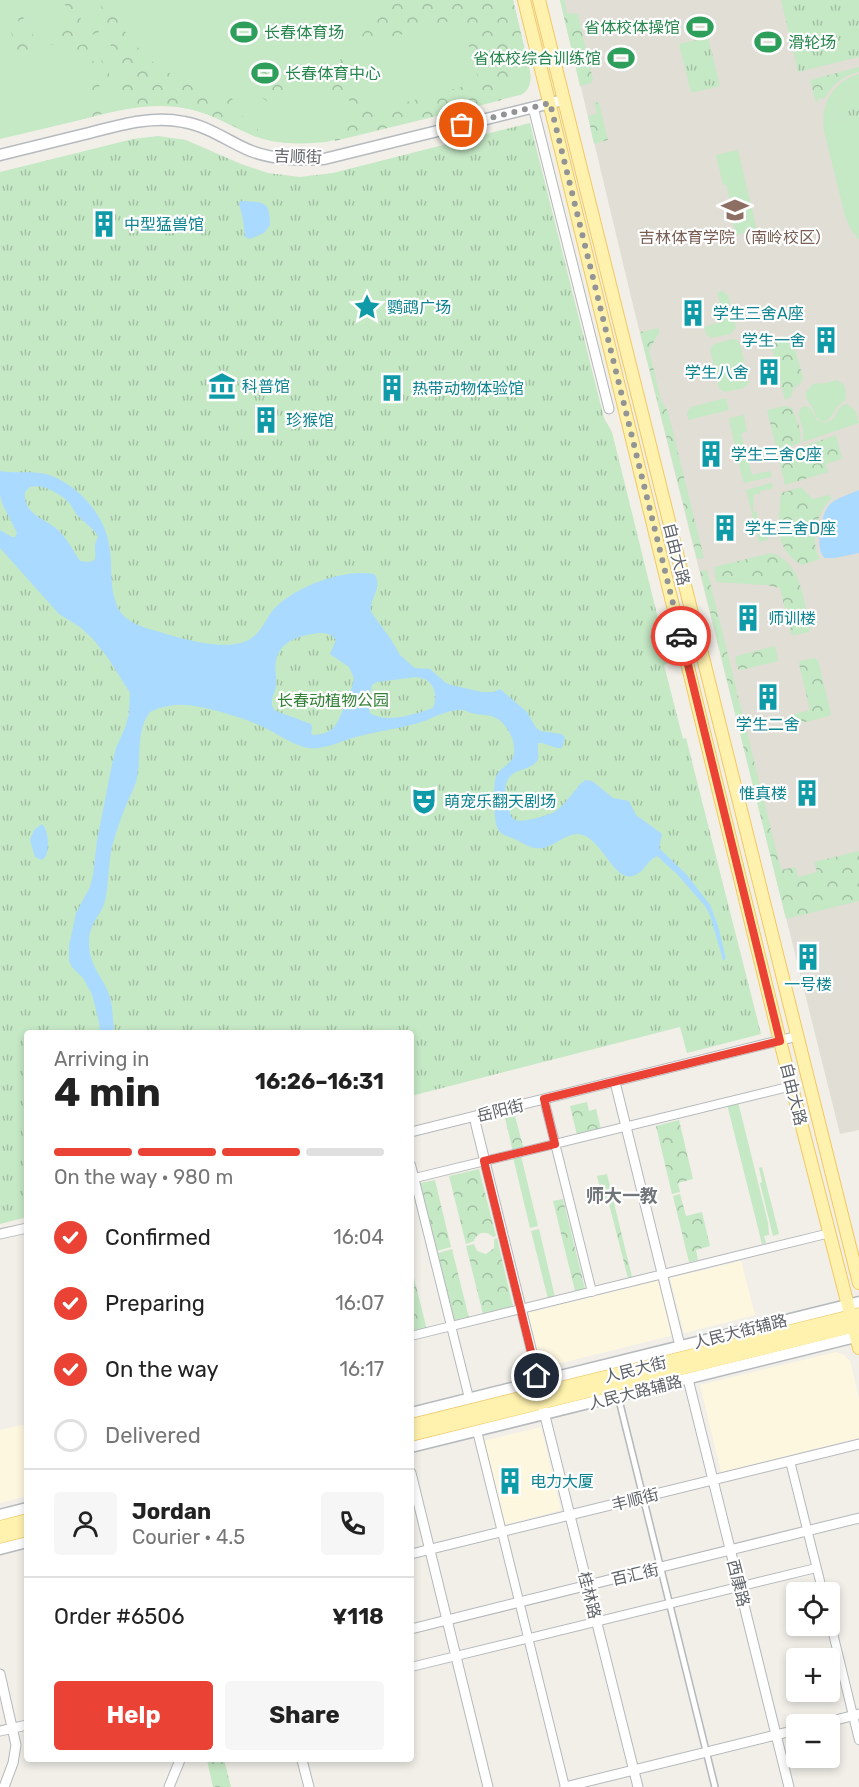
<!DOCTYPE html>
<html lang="en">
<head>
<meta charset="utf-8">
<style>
  body { margin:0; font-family:Rubik,"Noto Sans SC",sans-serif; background:#f6f6f6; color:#222; height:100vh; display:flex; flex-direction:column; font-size:22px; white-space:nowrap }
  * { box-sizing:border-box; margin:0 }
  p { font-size:20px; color:#767676 }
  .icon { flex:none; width:33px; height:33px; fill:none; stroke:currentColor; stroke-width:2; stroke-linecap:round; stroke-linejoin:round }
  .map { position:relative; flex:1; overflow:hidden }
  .panel { position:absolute; left:24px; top:1030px; width:390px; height:732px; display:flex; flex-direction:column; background:#fff; border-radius:6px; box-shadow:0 3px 9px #0003 }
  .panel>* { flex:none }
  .fabs { position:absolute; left:786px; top:1582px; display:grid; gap:12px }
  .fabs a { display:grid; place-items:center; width:54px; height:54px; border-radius:6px; background:#fff; box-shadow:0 3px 9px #0003; font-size:30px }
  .pin { position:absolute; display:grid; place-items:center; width:51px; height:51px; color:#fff; margin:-26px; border:3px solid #fff; border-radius:50%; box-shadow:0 2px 6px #0007 }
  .courier { position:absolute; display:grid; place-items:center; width:60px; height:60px; margin:-30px; border:4px solid #ea4335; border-radius:50%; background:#fff; color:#222; box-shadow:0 2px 8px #0007 }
  .head em { font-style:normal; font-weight:700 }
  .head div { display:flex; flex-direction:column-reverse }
  .head { display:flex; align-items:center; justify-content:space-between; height:102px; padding:0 30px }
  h1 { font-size:39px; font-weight:700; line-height:45px }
  .bar { display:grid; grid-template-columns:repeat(4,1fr); gap:9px 6px; align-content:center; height:72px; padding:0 30px }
  .bar i { height:8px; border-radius:4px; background:#e0e0e0 }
  .bar .on { background:#ea4335 }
  .bar p { grid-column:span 4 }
  .line { display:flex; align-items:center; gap:15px; padding:0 30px; border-top:2px solid #e0e0e0 }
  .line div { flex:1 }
  .round { display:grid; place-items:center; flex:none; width:63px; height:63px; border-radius:6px; background:#f6f6f6 }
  ol { padding:0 30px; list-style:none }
  li { display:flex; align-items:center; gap:18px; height:66px }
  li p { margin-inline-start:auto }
  li .icon { padding:6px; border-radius:50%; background:#ea4335; color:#fff; stroke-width:4 }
  li:last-child { color:#767676 }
  li i { width:33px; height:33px; border:3px solid #e0e0e0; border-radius:50% }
  .primary-button { display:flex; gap:12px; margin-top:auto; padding:12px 30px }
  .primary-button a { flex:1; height:69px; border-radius:6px; background:#ea4335; color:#fff; font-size:24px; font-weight:700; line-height:69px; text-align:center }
  .primary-button a+a { background:#f6f6f6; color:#222 }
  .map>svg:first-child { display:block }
  .commercial { fill:#fef7e0 }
  .education { fill:#e1ded6 }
  .grass { fill:#c5e8c5 }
  .forest { fill:url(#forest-crowns) }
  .park { fill:url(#park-tufts) }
  .water { fill:#aadaff; fill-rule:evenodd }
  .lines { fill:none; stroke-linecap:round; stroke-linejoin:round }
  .pedestrian-casing { stroke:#b5b8bc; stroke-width:8 }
  .minor-casing { stroke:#b5b8bc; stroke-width:10 }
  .tertiary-casing { stroke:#b5b8bc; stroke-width:11 }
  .secondary-casing { stroke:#b6babf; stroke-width:13 }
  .primary-casing { stroke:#f2c960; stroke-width:14 }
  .pedestrian { stroke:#fff; stroke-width:5 }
  .minor { stroke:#fff; stroke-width:8 }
  .tertiary { stroke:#fff; stroke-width:9 }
  .secondary { stroke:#fff; stroke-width:10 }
  .primary { stroke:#fff2af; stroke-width:12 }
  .done { stroke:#929495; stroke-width:6; stroke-dasharray:0 10.8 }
  .route { stroke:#ea4335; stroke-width:8 }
  .labels { text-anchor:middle; stroke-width:4.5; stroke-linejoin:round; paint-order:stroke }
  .leisure-label { font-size:16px; fill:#27864d; stroke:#fff; text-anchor:start }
  .street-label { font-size:16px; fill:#5f6368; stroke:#fff }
  .culture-label { font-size:16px; fill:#0d838f; stroke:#fff; text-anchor:start }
  .education-label { font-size:16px; fill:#785e54; stroke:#fff }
  .park-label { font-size:16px; fill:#348238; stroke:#fff }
  .neighbourhood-label { font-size:18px; font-weight:bold; fill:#70757a; stroke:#fff }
</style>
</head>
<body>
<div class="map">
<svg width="859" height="1787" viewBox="0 0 859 1787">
  <defs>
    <pattern id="forest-crowns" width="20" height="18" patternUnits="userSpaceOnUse" patternTransform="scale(1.5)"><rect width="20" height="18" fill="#c5e8c5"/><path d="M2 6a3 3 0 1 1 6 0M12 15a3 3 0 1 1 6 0" fill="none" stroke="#a3c0a4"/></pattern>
    <pattern id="park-tufts" width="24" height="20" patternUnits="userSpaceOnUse" patternTransform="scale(1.5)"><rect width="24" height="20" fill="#c5e8c5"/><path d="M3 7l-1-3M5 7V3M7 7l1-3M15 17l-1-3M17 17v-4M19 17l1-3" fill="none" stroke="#a3c0a4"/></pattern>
  </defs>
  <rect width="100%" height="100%" fill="#f1efe8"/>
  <path class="commercial" d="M741,1261l14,54 -71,18 -14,-55z
    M661,1280l13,55 -133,33 -14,-55z
    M836,1352l8,3 6,6 9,38v39l-138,34 -21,-87z
    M27,1424v72l-27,7v-73z
    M541,1427l20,83 -57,15 -21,-84z"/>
  <path class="education" d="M560,0h299v1130l-19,4 -208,-833z"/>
  <path class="grass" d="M0,0h513l17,72c2,9 -1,20 -10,23l-194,47c-23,2 -46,3 -69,-5 -23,-8 -42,-23 -67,-28 -39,-8 -76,2 -114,12 -25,6 -51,12 -76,18z
    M859,74v12c-16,6 -26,19 -25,36l25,-6v124l-9,-12 -5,-12 -21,-85c-4,-26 9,-50 35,-57z
    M738,150l19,80 -21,5 -7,-29 2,-1 -5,-21 -3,1 -7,-30z
    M722,291l6,4 8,33 -6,6 -19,4 -5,-4 -2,-7 20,-6 -7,-29z
    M733,339l4,1 3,4 9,39 -5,5 -20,4 -5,-4 -9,-39 4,-5z
    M836,380c9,2 11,11 9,20 -2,2 -5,4 -7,6 -5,6 -10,23 -21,12 -3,-4 -2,-5 -4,-9 -4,-7 -8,-9 -7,-17l7,-8 13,-1z
    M726,398l3,12 -41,10 -1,-7 4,-6z
    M847,404l9,7 3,12 -56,19v-13l-5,-15 3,-6 4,-2 5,2 7,12 8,3 8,-4 8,-13z
    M744,415l3,17 -6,1 11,42 18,-4 2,4 -1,2 -26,6 -2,-2 -14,-61 1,-2z
    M770,483l3,1 -1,5 -12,2v3h-6l-1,17 4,1 1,19 11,1 -1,8 -9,2 -13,-52z
    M738,1102l30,121 1,12 -5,1 2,7 -4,1 -35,-140z
    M521,1156l17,70 -8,2 -17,-71z
    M762,1167l17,67 -6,2 -13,-53 2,-1 -3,-14z
    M539,1229l16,68 -7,2 -17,-68z"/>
  <path class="forest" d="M14,0h5l7,28 5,-1 5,19 -2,3 -21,5 -2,-8 3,-1 -3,-14 9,-3z
    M64,0h12l7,28 14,-3 17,69 -4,1 -15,-61 -49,12 -4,-14 28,-7z
    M382,0h131l17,72 -16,3 -6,6 -4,-1 -9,15 7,5 -167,41 -2,-9 14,-3 -2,-13 7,-2 -4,-20 -26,3c-3,-33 7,-25 27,-45 8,7 12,21 9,31l-5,2 3,14 14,-2 4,11 4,2 101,-28 -18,-64 -101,28 -4,-3 13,-17z
    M560,0h4l3,13 11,1 15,66 -2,3 -11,3z
    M109,2l11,22 13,19 25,24 32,17 40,11 12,21 16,13v6l-2,2c-45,-23 -77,-39 -130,-28l-25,-104z
    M89,43l17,70 -27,7 -2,-7 19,-5 -14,-58 -34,8 -3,-3 1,-2z
    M859,67v5c-16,3 -27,13 -35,27l-4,-1 -4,5 -6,-23z
    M257 85a18 18 0 1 1 36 0a18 18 0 1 1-36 0Z
    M594,102l5,1 9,37 -14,4 -6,-28 9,-2z
    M659,328v5l-10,17 12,50 7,12 36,146 -7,1 -57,-227z
    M791,335l12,43 -3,6 -6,4 -3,9 -6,3 -15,-60z
    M785,406l7,2c5,12 10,22 8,35l-23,8 -10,-41z
    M836,435l6,24 -16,5 2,8 -43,13 -7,-30z
    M801,487l12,12 15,-4 4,3c-15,12 -23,45 -12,61l-18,6c-30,-17 -23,-43 -21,-72z
    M771,553c31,8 33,50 39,76l-1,3 -15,3 -3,-1 -11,-46 -14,-3 -50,-3 -2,-15z
    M707,570l74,300 14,-3 3,10 19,-5 -3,-10 45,-11v50l-73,18 -86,-348z
    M774,646l2,3 2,12 -37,9 -3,-1 -3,-11 2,-2z
    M814,658l4,2 13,54 -2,2 -39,10 -2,-10 22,-6 -11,-46 1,-3z
    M587,1102l2,9 7,-2 5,20 -24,6 -7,-29z
    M515,1116l9,34 -11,2 -8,-34z
    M679,1120l14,59 -15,4 2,9 -8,2 -16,-68z
    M479,1169l17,67 -3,1c-7,-7 -16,-5 -19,4l-8,3 -17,-68z
    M607,1174l25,103 -4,1 -20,-78 -5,1 -6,-25z
    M435,1180l16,67 -14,4 -17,-68z
    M680,1194l6,22 16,-4 8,34 -14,4 2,10 -9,2 -16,-66z
    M563,1199l22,90 -10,2 -22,-90z
    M497,1238l16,69 -30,7 -17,-68 8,-2 3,7 9,3 8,-6v-9z
    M452,1249l17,69 -15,3 -16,-68z
    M411,1266l16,64 -16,3z
    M207,1760h17l7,27h-18z"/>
  <path class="park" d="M781,0h78v57l-61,15z
    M708,37l12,49 -29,7 -12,-49z
    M859,86v30l-25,6c0,-18 9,-30 25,-36z
    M530,123l74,295 8,14 57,231 -5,2 19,74 3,-1 75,296 -74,19 -7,-26 -269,69v-62h-384v183l-27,7v-1052l133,-33 25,-3 28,4 55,24 27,9 32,4 33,-4z"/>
  <path class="water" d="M240,201c21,2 30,-3 30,24l-6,8 -14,6 -5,-2 -2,-17 -4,-17z
    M0,471c17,3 33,-1 49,4 28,9 56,40 60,70 4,19 0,40 7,58 4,14 18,21 30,25 28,8 69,23 98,14 16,-5 20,-21 30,-33 20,-22 70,-41 100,-35 10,14 -5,23 -3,38l19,26 10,17 10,9 5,4 15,1 16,14 5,2 31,7h11l7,-3 27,23 9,16 5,3 20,3 4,3 -3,11c-9,1 -16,-6 -24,-5 -1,6 2,13 -1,18 -5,9 -24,7 -30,20 -4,8 0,20 2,28 1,4 2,10 7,11 8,3 34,-5 40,-9 12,-9 18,-22 29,-31l7,1 21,17 16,3 7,14 26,19 -3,14 28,27 23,30 8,21 8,33 -3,1 -13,-45 -5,-9 -28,-32 -20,-18c-10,4 -13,17 -24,20 -20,6 -32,-41 -55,-42 -15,0 -27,17 -43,14 -7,-1 -14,-6 -20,-9 -8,-3 -15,-4 -18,-12 -3,-7 -4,-43 -1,-50 3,-9 13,-11 17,-20 5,-12 -5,-33 -17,-39 -7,-4 -14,-3 -21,-4 -5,-1 -9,-4 -13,-4 -15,-1 -30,9 -44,13 -20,6 -41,8 -62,14 -16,4 -30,13 -48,11 -15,-3 -30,-14 -45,-21 -18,-9 -58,-21 -78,-22 -11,-1 -25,2 -35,7 -15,19 -8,48 -14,70 -3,8 -6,14 -9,21 -6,14 -11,29 -15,44 -4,17 -3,36 -7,54 -5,17 -16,21 -16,42 0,24 14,33 21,54 3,12 3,24 4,36h-14l-1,-11 -7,-28 -9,-16 -11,-11 -3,-6v-15l7,-33 14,-26 3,-12 4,-34 15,-77 4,-16 9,-20 4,-14 1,-21 -22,-35 -15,-19 -13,-12 -21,-13 -59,-66v-18l12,7h3l2,-4 -15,-30 -2,-8zM38,486c11,2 23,8 31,17 3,3 5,8 8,12 8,8 15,12 21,21 0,1 -3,8 -3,9 0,14 4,19 -15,16 -6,-9 -11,-19 -19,-28 -12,-14 -39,-17 -36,-41l5,-5zM320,633c7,0 11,1 16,7l-6,14 19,13 5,11c-2,12 -7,21 -11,32 -7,17 -11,24 -30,25l-2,-2 1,-6 -1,-3 -35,-13c-9,-7 -1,-16 0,-26 1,-8 -2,-16 0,-24 4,-21 25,-26 44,-28zM416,677c17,1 23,16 17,31 -18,6 -46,16 -63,5l-2,-13 4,-15 5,-3z
    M859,490v63l-24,5h-10c-11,-8 -4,-43 4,-53 8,-8 20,-10 30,-15z
    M42,824c7,7 7,23 4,32l-4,4 -7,-3 -5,-17 4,-10z"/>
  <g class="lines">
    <defs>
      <path id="pedestrian" d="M618,1396l97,391"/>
      <path id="minor" d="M544,1099l48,193
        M411,1165l58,233
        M411,1179l381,-93
        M411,1336l419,-103
        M477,1431l88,356
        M790,1461l33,132
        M830,1621l29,119
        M411,1667l405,-99"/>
      <path id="tertiary" d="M533,107l76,302
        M615,1082l65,264
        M474,1117l65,264
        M411,1132l387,-96
        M0,1234l27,-6
        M688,1379l101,408
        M543,1408l95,379
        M411,1473l77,314
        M411,1554l448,-110
        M411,1629l448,-111
        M0,1674l16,71 -3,18 -9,24
        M816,1725l43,-11
        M0,1731l27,-6
        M302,1760l7,27
        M169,1787l11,-27
        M565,1787l231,-57"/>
      <path id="secondary" d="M0,155c28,-7 56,-14 85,-21 32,-8 65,-19 99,-12 24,4 45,20 67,29 24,9 48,9 73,8l239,-59
        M411,1413l448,-111
        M411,1447l448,-111
        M0,1515l27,-7
        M0,1549l27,-7"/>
      <path id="primary" d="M524,0l256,1041 79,307
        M539,0l320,1283
        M411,1425l448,-111
        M411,1435l448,-110
        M0,1527l27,-7
        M0,1537l27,-7"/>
    </defs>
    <use href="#pedestrian" class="pedestrian-casing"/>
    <use href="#minor" class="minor-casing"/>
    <use href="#tertiary" class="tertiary-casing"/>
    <use href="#secondary" class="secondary-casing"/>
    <use href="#primary" class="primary-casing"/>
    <use href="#pedestrian" class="pedestrian"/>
    <use href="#minor" class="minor"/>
    <use href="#tertiary" class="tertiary"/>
    <use href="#secondary" class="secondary"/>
    <use href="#primary" class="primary"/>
  </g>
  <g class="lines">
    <path class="done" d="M462,125l88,-22 131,533"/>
    <path class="route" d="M537,1376l-53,-215 71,-17 -11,-45 236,-58 -99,-405"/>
  </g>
  <defs>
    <symbol id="stadium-bare" viewBox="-9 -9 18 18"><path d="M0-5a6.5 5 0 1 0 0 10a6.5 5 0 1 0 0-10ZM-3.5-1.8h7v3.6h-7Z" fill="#2e9e5b" stroke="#fff" stroke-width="2.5" paint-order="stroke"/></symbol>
    <symbol id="university-bare" viewBox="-9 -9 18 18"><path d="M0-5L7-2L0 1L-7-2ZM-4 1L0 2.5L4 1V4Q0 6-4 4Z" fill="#8d6e63" stroke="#fff" stroke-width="2.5" paint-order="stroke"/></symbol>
    <symbol id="building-bare" viewBox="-9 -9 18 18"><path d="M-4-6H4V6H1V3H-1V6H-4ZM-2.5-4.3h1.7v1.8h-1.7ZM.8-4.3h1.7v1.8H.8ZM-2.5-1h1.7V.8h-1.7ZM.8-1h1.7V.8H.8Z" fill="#0f9aa8" stroke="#fff" stroke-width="2.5" paint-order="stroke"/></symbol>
    <symbol id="sight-bare" viewBox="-9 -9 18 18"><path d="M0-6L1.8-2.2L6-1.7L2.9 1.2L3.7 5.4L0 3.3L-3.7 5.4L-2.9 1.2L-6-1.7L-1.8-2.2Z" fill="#0f9aa8" stroke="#fff" stroke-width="2.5" paint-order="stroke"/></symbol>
    <symbol id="museum-bare" viewBox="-9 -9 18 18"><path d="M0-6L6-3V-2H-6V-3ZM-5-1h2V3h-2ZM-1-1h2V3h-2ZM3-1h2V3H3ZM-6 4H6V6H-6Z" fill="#0f9aa8" stroke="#fff" stroke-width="2.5" paint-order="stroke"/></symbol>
    <symbol id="theatre-bare" viewBox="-9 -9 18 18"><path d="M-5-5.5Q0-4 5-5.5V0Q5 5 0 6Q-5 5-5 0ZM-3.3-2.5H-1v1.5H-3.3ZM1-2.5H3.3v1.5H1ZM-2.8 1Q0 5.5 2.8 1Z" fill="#0f9aa8" stroke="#fff" stroke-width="2.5" paint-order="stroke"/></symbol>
  </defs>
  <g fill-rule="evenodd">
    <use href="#stadium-bare" x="681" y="8" width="38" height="38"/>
    <use href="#stadium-bare" x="225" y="13" width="38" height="38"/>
    <use href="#stadium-bare" x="749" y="23" width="38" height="38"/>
    <use href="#stadium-bare" x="602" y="39" width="38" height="38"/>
    <use href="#stadium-bare" x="246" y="54" width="38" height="38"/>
    <use href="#university-bare" x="716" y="191" width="38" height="38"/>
    <use href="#building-bare" x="85" y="205" width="38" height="38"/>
    <use href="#sight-bare" x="348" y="288" width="38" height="38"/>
    <use href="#building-bare" x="674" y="294" width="38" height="38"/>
    <use href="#building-bare" x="807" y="321" width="38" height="38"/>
    <use href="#building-bare" x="750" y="353" width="38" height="38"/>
    <use href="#museum-bare" x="203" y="367" width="38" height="38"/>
    <use href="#building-bare" x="373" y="369" width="38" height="38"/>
    <use href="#building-bare" x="247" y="401" width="38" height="38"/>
    <use href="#building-bare" x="692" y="435" width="38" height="38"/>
    <use href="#building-bare" x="706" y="509" width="38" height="38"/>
    <use href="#building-bare" x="729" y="599" width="38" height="38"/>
    <use href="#building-bare" x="749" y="678" width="38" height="38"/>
    <use href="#building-bare" x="788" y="774" width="38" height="38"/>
    <use href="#theatre-bare" x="405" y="782" width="38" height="38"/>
    <use href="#building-bare" x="789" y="938" width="38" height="38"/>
    <use href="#building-bare" x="491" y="1462" width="38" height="38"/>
  </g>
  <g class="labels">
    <g class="leisure-label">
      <text x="680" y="33" text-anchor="end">省体校体操馆</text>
      <text x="264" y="38">长春体育场</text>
      <text x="788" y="48">滑轮场</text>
      <text x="601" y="64" text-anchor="end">省体校综合训练馆</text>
      <text x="285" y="79">长春体育中心</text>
    </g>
    <g class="street-label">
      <text transform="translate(298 156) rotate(2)" y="6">吉顺街</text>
      <text transform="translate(677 554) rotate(76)" y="6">自由大路</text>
      <text transform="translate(794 1094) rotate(76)" y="6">自由大路</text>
      <text transform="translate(500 1110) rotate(-14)" y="6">岳阳街</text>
      <text transform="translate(740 1331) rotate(-14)" y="6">人民大街辅路</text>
      <text transform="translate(635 1369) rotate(-14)" y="6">人民大街</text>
      <text transform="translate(635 1392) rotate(-14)" y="6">人民大路辅路</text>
      <text transform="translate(635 1499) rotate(-14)" y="6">丰顺街</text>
      <text transform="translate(635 1574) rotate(-13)" y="6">百汇街</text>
      <text transform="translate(739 1583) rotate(76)" y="6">西康路</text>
      <text transform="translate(590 1595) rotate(76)" y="6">桂林路</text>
    </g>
    <g class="culture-label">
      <text x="124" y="230">中型猛兽馆</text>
      <text x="387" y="313">鹦鹉广场</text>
      <text x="713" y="319">学生三舍A座</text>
      <text x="806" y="346" text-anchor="end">学生一舍</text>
      <text x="749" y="378" text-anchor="end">学生八舍</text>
      <text x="242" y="392">科普馆</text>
      <text x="412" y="394">热带动物体验馆</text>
      <text x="286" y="426">珍猴馆</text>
      <text x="731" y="460">学生三舍C座</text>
      <text x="745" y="534">学生三舍D座</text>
      <text x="768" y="624">师训楼</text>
      <text x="768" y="730" text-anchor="middle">学生二舍</text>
      <text x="787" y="799" text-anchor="end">惟真楼</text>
      <text x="444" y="807">萌宠乐翻天剧场</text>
      <text x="808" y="990" text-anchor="middle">一号楼</text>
      <text x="530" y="1487">电力大厦</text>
    </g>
    <g class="education-label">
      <text x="735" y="243">吉林体育学院（南岭校区）</text>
    </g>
    <g class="park-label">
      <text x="333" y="706">长春动植物公园</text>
    </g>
    <g class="neighbourhood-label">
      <text x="622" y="1202">师大一教</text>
    </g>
  </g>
</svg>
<div class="fabs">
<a><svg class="icon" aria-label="locate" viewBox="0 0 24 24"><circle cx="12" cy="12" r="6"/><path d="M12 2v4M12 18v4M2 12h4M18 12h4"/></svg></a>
<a>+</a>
<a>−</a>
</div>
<div class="pin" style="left:462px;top:125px;background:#ea580c"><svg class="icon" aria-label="bag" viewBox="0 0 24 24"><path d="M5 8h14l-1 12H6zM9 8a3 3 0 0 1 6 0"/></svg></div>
<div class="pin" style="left:537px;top:1376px;background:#1f2937"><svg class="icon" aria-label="home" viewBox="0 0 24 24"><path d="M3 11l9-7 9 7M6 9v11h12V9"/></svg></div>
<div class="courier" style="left:681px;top:636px"><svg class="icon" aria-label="car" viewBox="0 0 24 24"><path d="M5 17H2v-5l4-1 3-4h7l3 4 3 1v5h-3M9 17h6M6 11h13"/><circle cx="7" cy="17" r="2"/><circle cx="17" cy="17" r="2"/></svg></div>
<section class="panel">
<div class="head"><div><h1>4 min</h1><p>Arriving in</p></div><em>16:26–16:31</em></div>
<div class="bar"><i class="on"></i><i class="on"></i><i class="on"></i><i></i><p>On the way · 980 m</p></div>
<ol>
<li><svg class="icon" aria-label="check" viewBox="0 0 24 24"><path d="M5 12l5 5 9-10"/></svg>Confirmed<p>16:04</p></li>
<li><svg class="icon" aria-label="check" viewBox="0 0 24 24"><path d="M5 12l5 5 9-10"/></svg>Preparing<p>16:07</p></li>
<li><svg class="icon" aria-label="check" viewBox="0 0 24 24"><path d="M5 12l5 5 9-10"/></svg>On the way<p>16:17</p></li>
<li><i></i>Delivered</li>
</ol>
<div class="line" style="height:108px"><a class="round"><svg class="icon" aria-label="person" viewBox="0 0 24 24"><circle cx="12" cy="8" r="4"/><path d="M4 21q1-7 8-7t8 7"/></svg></a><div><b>Jordan</b><p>Courier · 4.5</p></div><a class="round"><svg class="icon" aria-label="phone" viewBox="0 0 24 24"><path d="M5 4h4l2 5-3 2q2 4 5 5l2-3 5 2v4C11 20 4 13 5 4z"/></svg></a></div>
<div class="line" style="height:78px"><div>Order #6506</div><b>¥118</b></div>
<div class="primary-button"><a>Help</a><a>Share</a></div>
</section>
</div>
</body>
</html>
